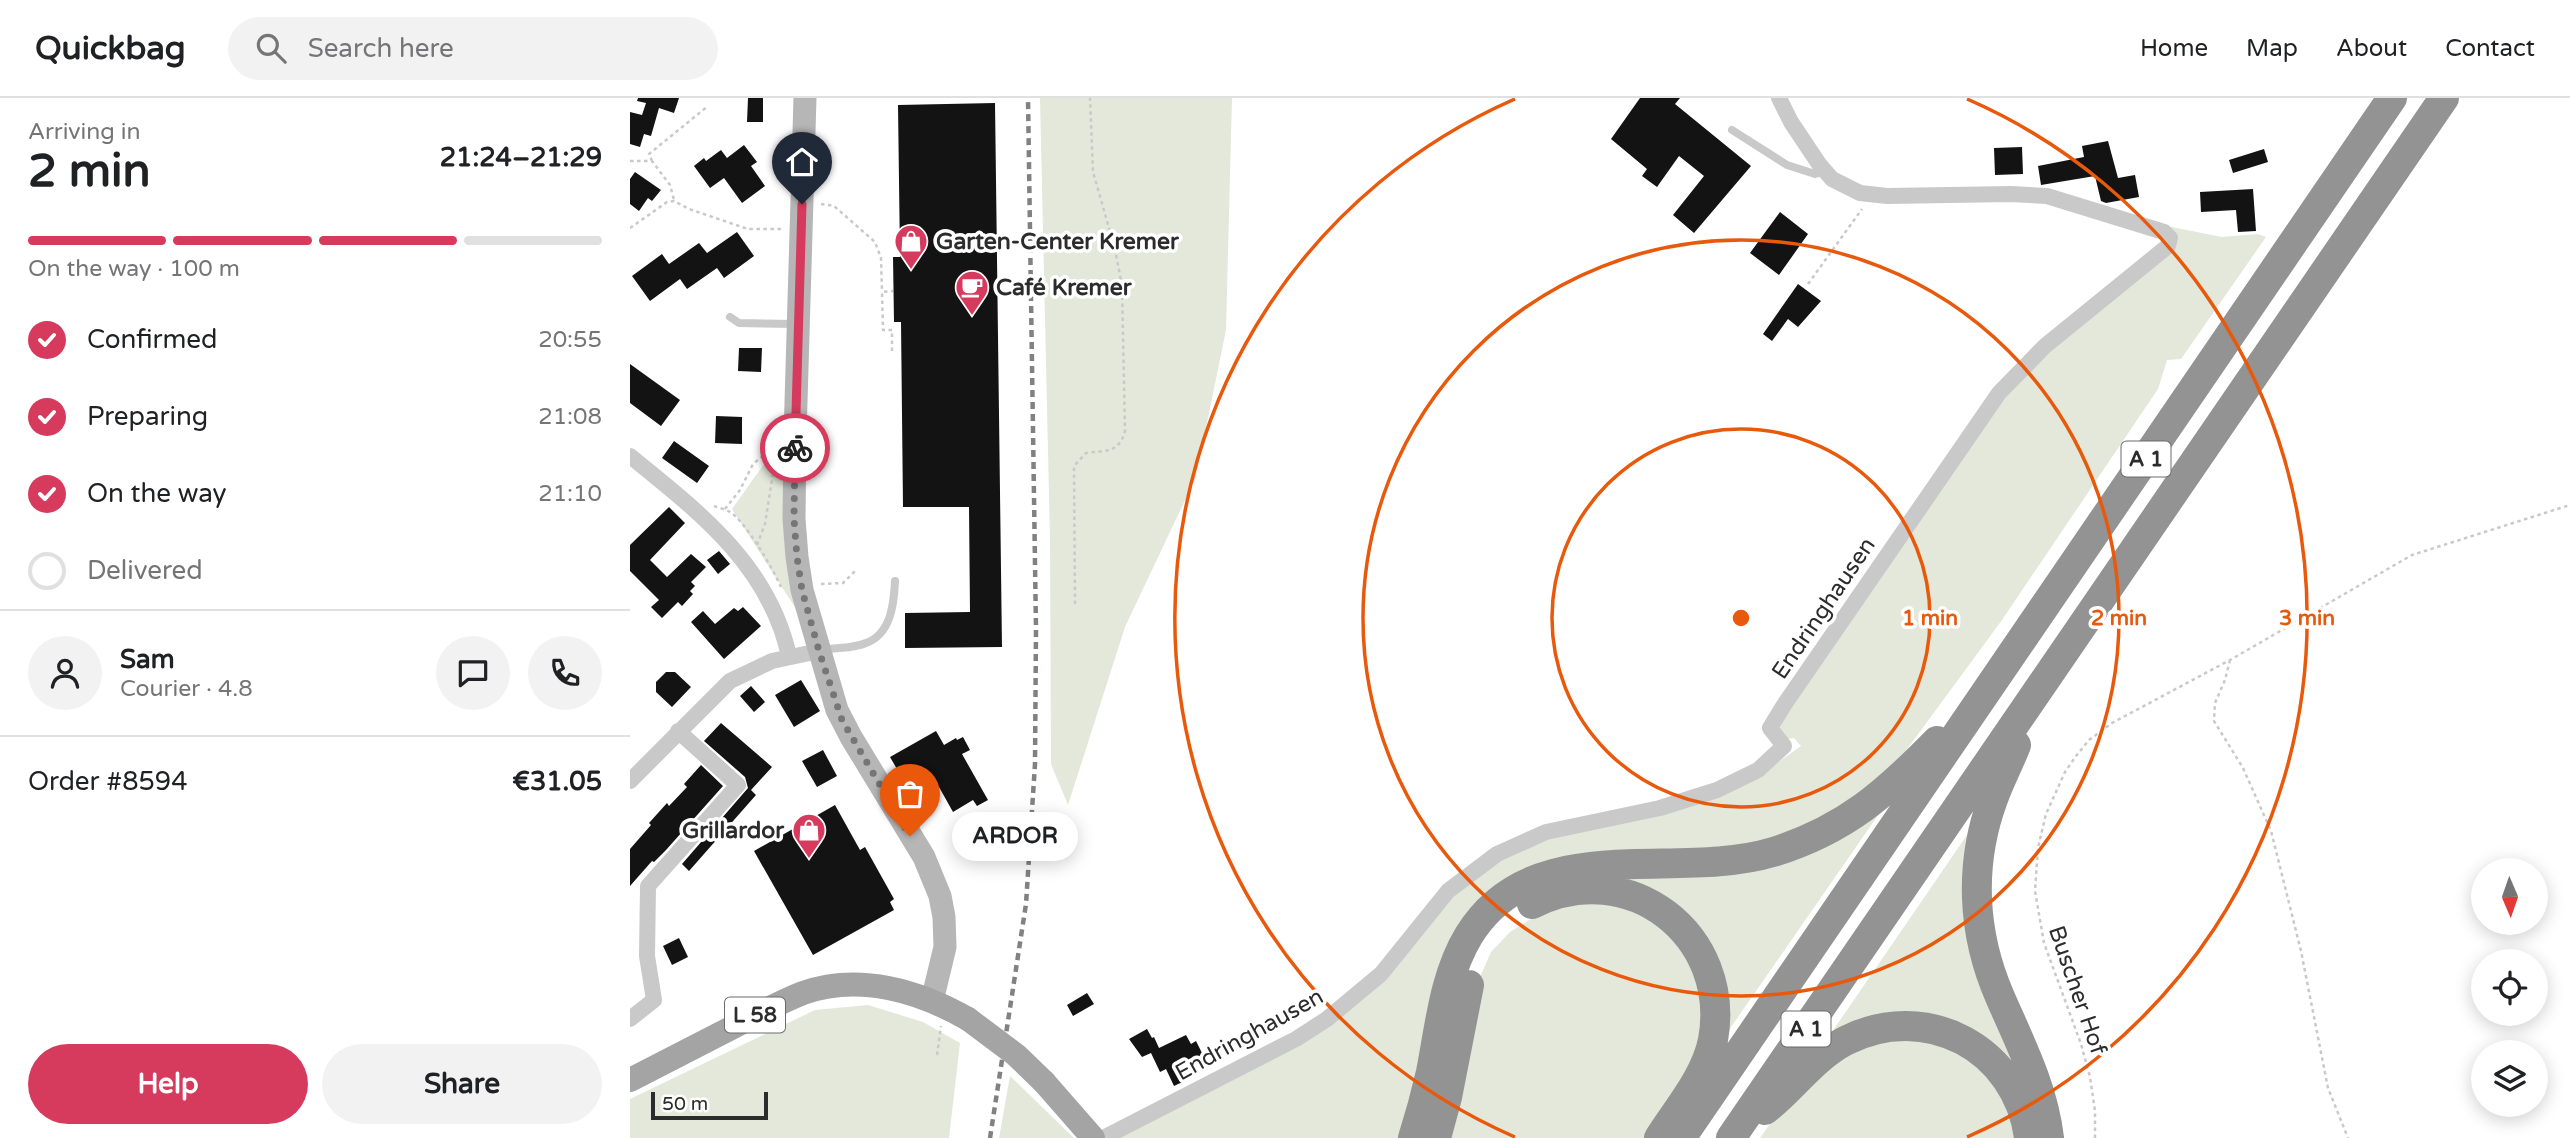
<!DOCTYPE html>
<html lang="en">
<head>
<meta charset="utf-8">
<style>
  body { margin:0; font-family:"Varela Round",sans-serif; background:#f2f2f2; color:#202124; height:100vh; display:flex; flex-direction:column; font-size:26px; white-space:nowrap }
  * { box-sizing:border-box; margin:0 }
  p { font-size:23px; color:#757577 }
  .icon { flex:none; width:38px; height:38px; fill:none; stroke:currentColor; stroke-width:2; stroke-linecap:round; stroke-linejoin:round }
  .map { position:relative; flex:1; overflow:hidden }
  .side { display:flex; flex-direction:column; background:#fff; width:630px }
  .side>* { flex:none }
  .needle { width:46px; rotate:178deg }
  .buttons { position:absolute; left:1841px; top:760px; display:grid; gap:14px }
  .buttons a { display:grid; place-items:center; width:77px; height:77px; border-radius:50%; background:#fff; box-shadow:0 4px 18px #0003; font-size:35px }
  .scale { position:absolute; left:21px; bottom:18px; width:117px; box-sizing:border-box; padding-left:7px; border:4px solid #2c2c2c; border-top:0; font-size:19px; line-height:24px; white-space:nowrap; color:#2c2c2c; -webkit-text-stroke:5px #fff; paint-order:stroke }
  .pin { position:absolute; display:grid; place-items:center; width:60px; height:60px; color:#fff; margin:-72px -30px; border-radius:50% 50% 50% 0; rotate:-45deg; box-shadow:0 0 7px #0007 }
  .pin .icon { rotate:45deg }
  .courier { position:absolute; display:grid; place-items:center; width:70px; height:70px; margin:-35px; border:5px solid #d63a5d; border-radius:50%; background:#fff; color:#222; box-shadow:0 2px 9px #0007 }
  .bubble { position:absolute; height:49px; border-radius:24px; background:#fff; box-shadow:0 4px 18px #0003; font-size:23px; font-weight:700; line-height:49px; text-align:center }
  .summary em { font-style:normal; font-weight:700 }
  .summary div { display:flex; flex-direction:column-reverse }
  .summary { display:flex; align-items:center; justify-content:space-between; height:119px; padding:0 28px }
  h1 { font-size:46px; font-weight:700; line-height:52px }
  .bar { display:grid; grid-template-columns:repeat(4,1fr); gap:10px 7px; align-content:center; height:84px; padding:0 28px }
  .bar i { height:9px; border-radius:5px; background:#e0e0e0 }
  .bar .on { background:#d63a5d }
  .bar p { grid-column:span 4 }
  .line { display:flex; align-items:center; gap:18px; padding:0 28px; border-top:2px solid #e0e0e0 }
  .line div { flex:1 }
  .round { display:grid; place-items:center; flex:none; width:74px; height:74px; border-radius:37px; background:#f2f2f2 }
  ol { padding:0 28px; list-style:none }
  li { display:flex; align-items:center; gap:21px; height:77px }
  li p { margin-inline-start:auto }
  li .icon { padding:7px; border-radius:50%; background:#d63a5d; color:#fff; stroke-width:4 }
  li:last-child { color:#757577 }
  li i { width:38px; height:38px; border:4px solid #e0e0e0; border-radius:50% }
  .action { display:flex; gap:14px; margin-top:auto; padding:14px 28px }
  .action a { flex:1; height:80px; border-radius:42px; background:#d63a5d; color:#fff; font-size:28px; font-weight:700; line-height:80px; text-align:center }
  .action a+a { background:#f2f2f2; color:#202124 }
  header { display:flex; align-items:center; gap:42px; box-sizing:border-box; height:98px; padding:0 35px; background:#fff; border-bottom:2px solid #e0e0e0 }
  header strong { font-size:33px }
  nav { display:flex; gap:38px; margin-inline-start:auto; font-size:24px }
  .search { width:490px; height:63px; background:#f2f2f2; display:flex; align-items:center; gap:18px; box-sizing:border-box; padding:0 24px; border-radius:38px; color:#757577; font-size:26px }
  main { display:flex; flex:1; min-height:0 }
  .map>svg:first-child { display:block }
  .green { fill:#e4e8da }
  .building { fill:#131313 }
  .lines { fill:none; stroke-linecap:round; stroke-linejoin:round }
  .path { stroke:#c9c9c9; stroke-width:2.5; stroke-dasharray:3.5 3.5; stroke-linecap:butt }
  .lane { stroke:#c9c9c9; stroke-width:8 }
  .street { stroke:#c9c9c9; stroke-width:16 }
  .secondary { stroke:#b6b6b6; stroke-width:23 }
  .primary { stroke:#a4a4a4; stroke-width:24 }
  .highway { stroke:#939393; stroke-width:30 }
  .rail { stroke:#818181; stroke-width:4.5; stroke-dasharray:7 5; stroke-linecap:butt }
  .primary-bridge { stroke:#a4a4a4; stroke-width:24 }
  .done { stroke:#767676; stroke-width:7; stroke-dasharray:0 12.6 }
  .route { stroke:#d63a5d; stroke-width:9 }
  .ring { fill:none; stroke:#e8590c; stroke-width:3.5 }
  .labels { text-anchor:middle; stroke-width:7; stroke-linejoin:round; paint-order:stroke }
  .shield { fill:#fff; stroke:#6b6b6b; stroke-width:2 }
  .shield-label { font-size:21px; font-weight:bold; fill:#2c2c2c }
  .poi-label { font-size:23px; font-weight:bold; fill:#2c2c2c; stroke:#fff; text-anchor:start }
  .street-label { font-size:23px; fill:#2c2c2c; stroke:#fff }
  .centre { fill:#e8590c; stroke:#fff; stroke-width:3.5 }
  .ring-label { font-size:21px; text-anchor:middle; font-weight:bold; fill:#e8590c; stroke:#fff; stroke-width:7; stroke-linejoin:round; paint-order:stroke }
</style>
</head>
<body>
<header>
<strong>Quickbag</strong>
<div class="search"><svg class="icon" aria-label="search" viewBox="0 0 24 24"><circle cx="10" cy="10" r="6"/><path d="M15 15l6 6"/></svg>Search here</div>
<nav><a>Home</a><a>Map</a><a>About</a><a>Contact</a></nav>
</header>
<main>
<section class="side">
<div class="summary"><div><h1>2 min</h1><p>Arriving in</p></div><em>21:24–21:29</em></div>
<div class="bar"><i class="on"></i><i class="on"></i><i class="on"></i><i></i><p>On the way · 100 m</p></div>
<ol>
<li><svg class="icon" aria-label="check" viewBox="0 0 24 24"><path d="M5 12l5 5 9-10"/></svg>Confirmed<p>20:55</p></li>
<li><svg class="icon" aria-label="check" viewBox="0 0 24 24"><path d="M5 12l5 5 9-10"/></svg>Preparing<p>21:08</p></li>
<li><svg class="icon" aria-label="check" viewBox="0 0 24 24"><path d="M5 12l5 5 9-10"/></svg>On the way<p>21:10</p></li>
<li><i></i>Delivered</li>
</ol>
<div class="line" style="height:126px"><a class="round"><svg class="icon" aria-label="person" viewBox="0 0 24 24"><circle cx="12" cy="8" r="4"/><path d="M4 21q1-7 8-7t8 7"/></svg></a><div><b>Sam</b><p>Courier · 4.8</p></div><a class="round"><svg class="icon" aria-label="chat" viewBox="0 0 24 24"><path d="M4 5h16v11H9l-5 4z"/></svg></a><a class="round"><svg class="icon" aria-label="phone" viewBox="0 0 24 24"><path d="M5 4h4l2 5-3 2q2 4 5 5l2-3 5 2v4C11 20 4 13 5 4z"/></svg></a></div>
<div class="line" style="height:91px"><div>Order #8594</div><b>€31.05</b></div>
<div class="action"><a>Help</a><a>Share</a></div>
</section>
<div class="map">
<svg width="1940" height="1040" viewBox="0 0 1940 1040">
  <rect width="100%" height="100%" fill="#fff"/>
  <path class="green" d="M410,0h192l-6,232 -30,147 -71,150 -57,178 -17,-41 -1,-225z
    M1532,127l60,12 36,-3 8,3 -85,122 -14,1 -9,29 -156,231 -97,132 -62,59 -67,30 -281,53 -92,244h-283l184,-97 145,-141 50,-40 42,-20 213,-61 47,-33 -7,-8 -6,1 -8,-8 1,-10 235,-342 158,-130z
    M156,335l10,176 -64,-100z
    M1251,707l2,3 -163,235c2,-23 3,-46 -4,-69 -19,-67 -93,-107 -160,-87 -28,9 -52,24 -70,47 -38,50 -36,142 -57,204h-9c7,-20 13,-41 17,-62 9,-44 12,-93 36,-133 56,-97 176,-61 267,-77 52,-9 97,-32 141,-61z
    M1350,718l-7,31 56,232 -70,-49 -138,18z
    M978,805l44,15 33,35 17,42 1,51 -56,92h-204l33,-152 15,-34 19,-20 24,-15 28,-11z
    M238,907l55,17 37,21 -11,95h-319v-39l185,-89z
    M1279,934l81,36 32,70h-262l12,-17 51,-57z
    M380,978l64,62h-75z"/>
  <path class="building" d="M8,0h41l-5,15 -15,-5 -8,28 -7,-2 -4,13 -10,-3v-32l12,3 4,-12 -9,-2z
    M118,0h15v24h-16z
    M1010,0h40l-5,6 76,62 -57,67 -21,-18 31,-39 -25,-20 -22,31 -15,-11 5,-7 -36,-30z
    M365,5l7,544 -97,1v-35l65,-1 -1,-105h-66l-2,-185h-7l-1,-65h7l-2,-152z
    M1478,43l10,37 17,-3 4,22 -33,6 -5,-2 -6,-25 -54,9 -3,-19 46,-9 -2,-11z
    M114,47l13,17 -6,4 14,20 -23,17 -18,-25 -14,10 -16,-22 10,-8 2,3 15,-11 6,8z
    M1392,49l1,27 -28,1 -1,-27z
    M1634,51l4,13 -35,11 -4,-13z
    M5,74l26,18 -9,11 -4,-3 -9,13 -9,-7v-25z
    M1623,91l3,42 -18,1 -2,-22 -35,2 -1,-20z
    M1150,114l28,22 -29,41 -29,-22z
    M107,134l17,24 -30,22 -7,-10 -30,21 -7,-10 -30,22 -18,-25 30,-22 7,10 30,-21 8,10z
    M1168,186l23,17 -23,26 -10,-8 -16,22 -9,-7z
    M109,250h23l-1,24 -23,-1z
    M0,266l50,36 -19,26 -31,-23z
    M86,318l26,1v27l-27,-1z
    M44,343l35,25 -12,17 -35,-25z
    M39,409l16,16 -35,37 17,17 24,-23 15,13 -15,15 4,4 -5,5 3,3 -11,12 -4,-4 -16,16 -11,-11 8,-7 -29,-29v-26z
    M89,453l11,13 -12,10 -11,-14z
    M113,509l18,19 -37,33 -33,-37 12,-11 12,13 19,-16 4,3z
    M36,574h9l16,15 -19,20 -16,-15v-10z
    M171,582l19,31 -26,16 -19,-32z
    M121,588l14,16 -11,10 -14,-16z
    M91,625l51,44 -21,23 5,5 -67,76 -7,-7 66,-76 -3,-11 -41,-36z
    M306,633l8,14 12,-7 1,2 6,-3 7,13 -8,4 26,46 -11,6 -4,-6 -20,12 -14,-25 -24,13 -25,-43z
    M193,652l14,26 -20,11 -15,-26z
    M71,667l22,21 -57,64 -12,12 -2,-1 -22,25v-37l21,-24 -2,-2 18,-20 2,3 18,-19 -3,-3z
    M205,707l25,45 5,-3 29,52 -4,3 4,8 -81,45 -59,-104z
    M49,840l9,19 -16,8 -9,-19z
    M457,895l7,11 -21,12 -6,-11z
    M517,931l5,9 2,-1 5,11 27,-13 5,9 5,-3 9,18 -17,8 5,10 -19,9 -8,-17 -6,3 -9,-19 -9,4 -13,-18z"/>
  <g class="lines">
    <path class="path" d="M0,63h22l18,24 4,15
      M22,63l-3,-7 59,-48
      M191,106l13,2 41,36 6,16 1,34
      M0,130l37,-26 7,-1 15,8 59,20h33
      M1178,186l54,-75
      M262,253v-21h-9l-1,-38 11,-1
      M84,408c5,2 11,3 16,6 16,10 43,57 51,75
      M95,411l15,-19 13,-26 22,-18
      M127,447l8,-21 9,-57
      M191,486l22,-1 14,-14
      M445,506l-1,-138 12,-13c19,-3 33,1 39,-22l-3,-145 -7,-37 -22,-77 -3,-74
      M1600,562l-5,20 -10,23 -1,18 29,47 28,63 30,120 27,137 20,50
      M307,957l4,-29
      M1465,1040v-27l-5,-34 -9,-33 -37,-101 -9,-52 3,-43 8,-34 19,-42 11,-16 13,-16 23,-17 118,-63 182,-105 158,-50"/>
    <path class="lane" d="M1102,32l55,35 28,9 10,-3
      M100,219l9,6 57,1
      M192,552c15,-3 31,-1 44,-7 25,-9 28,-39 29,-62"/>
    <path class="street" d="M0,358c69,56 139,109 159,200
      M0,683l100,-100 42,-20 47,-10
      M0,921l24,-19 -7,-44 1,-70 90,-101 -60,-54
      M473,1040l193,-99 31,-20 54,-45 67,-83 49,-37 49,-22 114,-24 57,-18 41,-20 26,-24 -14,-18 14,-23 215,-312 46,-47 123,-100 2,-8 -6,-6 -117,-36 -36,-2 -124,2 -27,-3 -28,-14 -13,-15 -28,-42 -12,-24"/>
    <path class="secondary" d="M175,0l-10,338 -1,83 3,38 5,33 35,120 14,27 73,120 16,39 4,21 1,30 -13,54"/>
    <path class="primary" d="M0,982c35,-18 70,-36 105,-54 23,-12 45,-24 68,-33 56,-20 116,-2 165,26
      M414,984l49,56"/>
    <path class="highway" d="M1386,647c-7,18 -16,35 -23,54 -24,65 -21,134 7,198 20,46 43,90 49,141
      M902,806c97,-49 200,31 181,136 -7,36 -35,68 -54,98
      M1135,1012c28,-22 48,-52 80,-69 81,-42 173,8 184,97
      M783,1040c7,-22 13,-44 18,-66 9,-46 13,-96 38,-137 65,-105 205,-53 304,-83 72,-22 113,-59 164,-111
      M806,1040l11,-41 22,-112
      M1051,1040l711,-1040
      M1101,1040l713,-1040"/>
    <path class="rail" d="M360,1040l36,-234 9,-140 1,-135 -8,-531"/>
    <path class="primary-bridge" d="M338,921l48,36 28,27"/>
  </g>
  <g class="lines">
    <path class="done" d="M165,350l-1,71 3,38 5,33 17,61 23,69 68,116"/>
    <path class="route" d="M165,350l7,-244"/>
  </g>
  <g class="ring">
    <circle cx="1111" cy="520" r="189"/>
    <circle cx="1111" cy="520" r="378"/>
    <path d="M885 1039A566 566 0 0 1 885 1M1337 1A566 566 0 0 1 1337 1039"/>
  </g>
  <defs>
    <symbol id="shop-pin" viewBox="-11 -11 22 30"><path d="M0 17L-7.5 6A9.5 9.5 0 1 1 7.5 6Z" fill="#d63a5d" stroke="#fff"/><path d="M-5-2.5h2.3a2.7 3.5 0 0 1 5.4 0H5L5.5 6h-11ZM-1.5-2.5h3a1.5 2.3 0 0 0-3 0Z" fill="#fff"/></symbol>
    <symbol id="cafe-pin" viewBox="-11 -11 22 30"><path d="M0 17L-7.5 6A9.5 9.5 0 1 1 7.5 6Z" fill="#d63a5d" stroke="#fff"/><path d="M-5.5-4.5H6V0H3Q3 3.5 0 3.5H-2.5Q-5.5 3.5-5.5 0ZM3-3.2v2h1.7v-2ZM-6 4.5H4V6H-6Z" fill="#fff"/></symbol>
  </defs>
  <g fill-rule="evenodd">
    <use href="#shop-pin" x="262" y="124" width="38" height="52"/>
    <use href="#cafe-pin" x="323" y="170" width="38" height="52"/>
    <use href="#shop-pin" x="160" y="713" width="38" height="52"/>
  </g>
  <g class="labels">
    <g class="shield">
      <rect x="1491.5" y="343.5" width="49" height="35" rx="5"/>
      <rect x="95" y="899.5" width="60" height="35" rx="5"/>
      <rect x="1151.5" y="913.5" width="49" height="35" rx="5"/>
    </g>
    <g class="shield-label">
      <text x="1516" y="368">A 1</text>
      <text x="125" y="924">L 58</text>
      <text x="1176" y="938">A 1</text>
    </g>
    <g class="poi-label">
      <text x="306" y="151">Garten-Center Kremer</text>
      <text x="366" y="197">Café Kremer</text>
      <text x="154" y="740" text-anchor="end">Grillardor</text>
    </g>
    <g class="street-label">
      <text transform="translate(1193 510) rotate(-56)" y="8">Endringhausen</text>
      <text transform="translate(1448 892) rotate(71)" y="8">Buscher Hof</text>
      <text transform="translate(619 936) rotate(-29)" y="8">Endringhausen</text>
    </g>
  </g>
  <circle cx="1111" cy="520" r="10" class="centre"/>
  <g class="ring-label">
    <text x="1300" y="527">1 min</text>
    <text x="1489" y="527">2 min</text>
    <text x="1677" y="527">3 min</text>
  </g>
</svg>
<div class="buttons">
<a><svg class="needle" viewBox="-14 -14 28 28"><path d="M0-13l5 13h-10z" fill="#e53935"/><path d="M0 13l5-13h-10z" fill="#757577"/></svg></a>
<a><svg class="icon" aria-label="locate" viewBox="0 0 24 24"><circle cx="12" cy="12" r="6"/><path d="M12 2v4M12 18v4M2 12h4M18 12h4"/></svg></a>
<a><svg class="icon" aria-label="layers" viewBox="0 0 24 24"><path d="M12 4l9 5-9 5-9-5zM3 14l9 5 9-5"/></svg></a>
</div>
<div class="scale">50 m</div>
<div class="pin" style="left:280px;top:738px;background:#ea580c"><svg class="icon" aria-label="bag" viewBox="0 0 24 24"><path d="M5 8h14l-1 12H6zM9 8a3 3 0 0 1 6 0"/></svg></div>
<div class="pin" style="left:172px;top:106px;background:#1f2937"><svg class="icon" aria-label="home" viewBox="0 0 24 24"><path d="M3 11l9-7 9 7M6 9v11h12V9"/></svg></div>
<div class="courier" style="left:165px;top:350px"><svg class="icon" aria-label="bike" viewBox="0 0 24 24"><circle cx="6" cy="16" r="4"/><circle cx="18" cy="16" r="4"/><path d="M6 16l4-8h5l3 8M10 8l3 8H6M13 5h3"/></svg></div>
<div class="bubble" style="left:322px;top:714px;width:126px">ARDOR</div>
</div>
</main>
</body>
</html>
